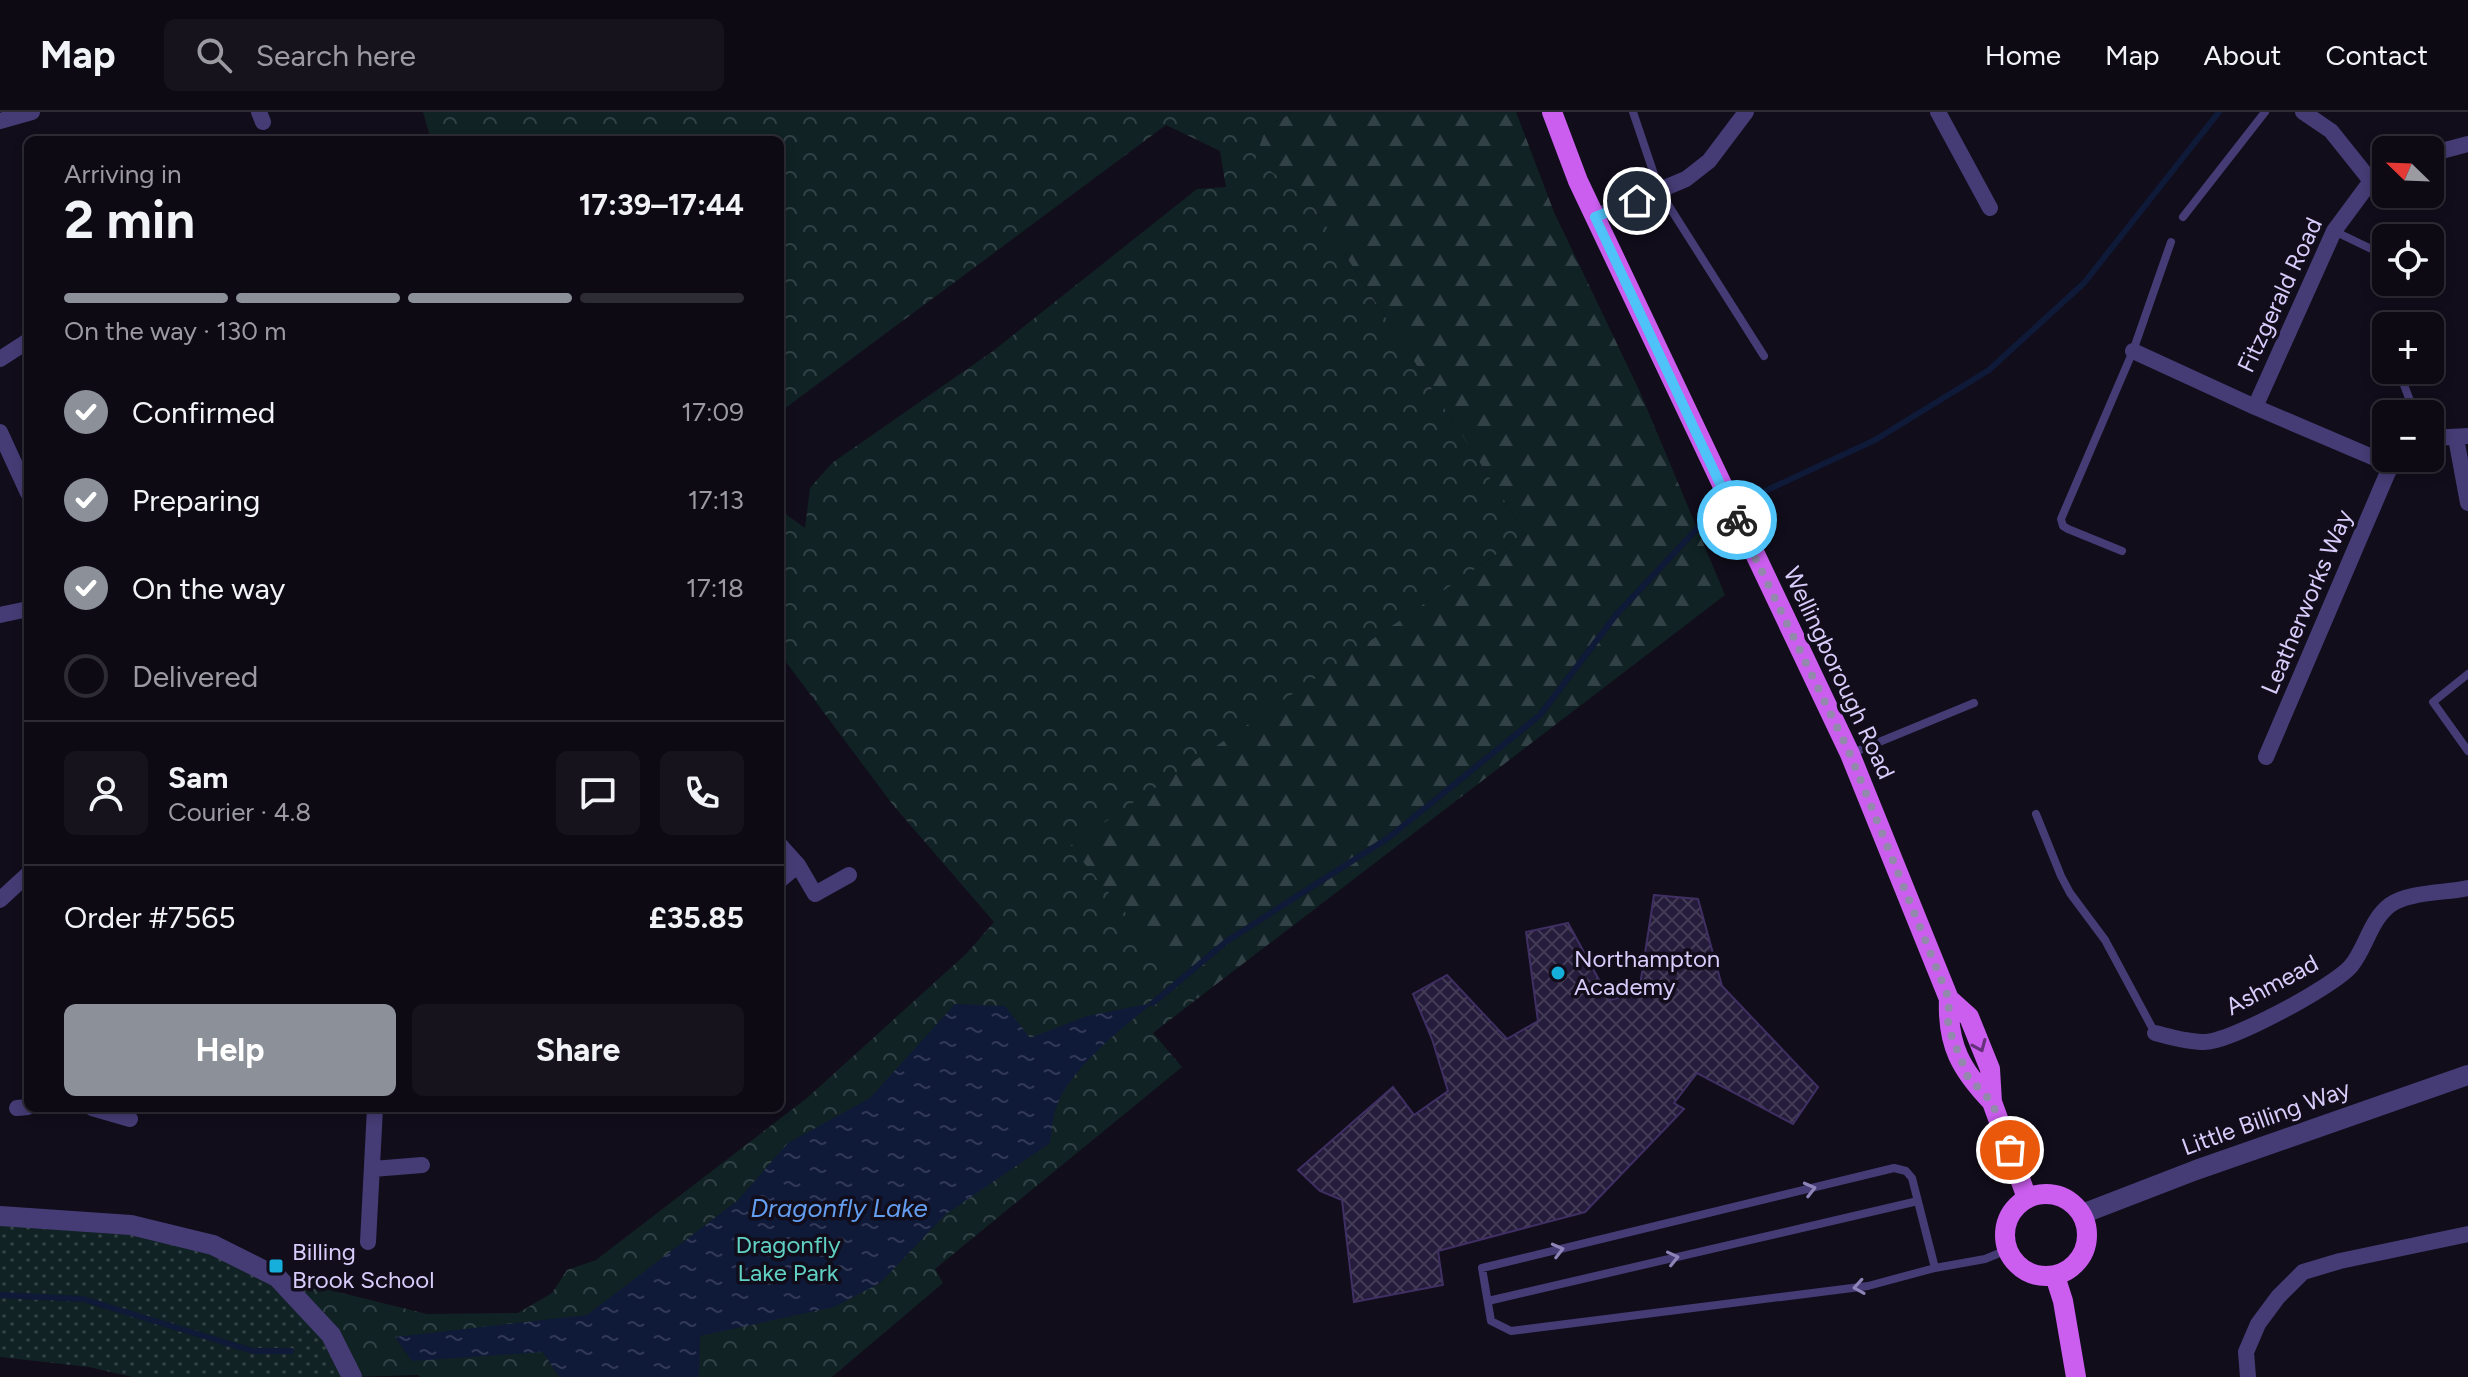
<!DOCTYPE html>
<html lang="en">
<head>
<meta charset="utf-8">
<style>
  body { margin:0; font-family:Figtree,sans-serif; background:#16131d; color:#f1f3f6; height:100vh; display:flex; flex-direction:column; font-size:30px; white-space:nowrap }
  * { box-sizing:border-box; margin:0 }
  p { font-size:26px; color:#9a9aa0 }
  .icon { flex:none; width:44px; height:44px; fill:none; stroke:currentColor; stroke-width:2; stroke-linecap:round; stroke-linejoin:round }
  .map { position:relative; flex:1; overflow:hidden }
  .details { position:absolute; left:24px; top:24px; width:760px; height:976px; display:flex; flex-direction:column; background:#0d0a14; border-radius:12px; box-shadow:0 4px 12px #0003,0 0 0 2px #2d2b34 }
  .details>* { flex:none }
  .needle { width:52px; rotate:293deg }
  .buttons { position:absolute; left:2372px; top:24px; display:grid; gap:16px }
  .buttons a { display:grid; place-items:center; width:72px; height:72px; border-radius:12px; background:#0d0a14; box-shadow:0 4px 12px #0003,0 0 0 2px #2d2b34; font-size:40px }
  .pin { position:absolute; display:grid; place-items:center; width:68px; height:68px; color:#fff; margin:-34px; border:4px solid #fff; border-radius:50%; box-shadow:0 2px 8px #0007 }
  .courier { position:absolute; display:grid; place-items:center; width:80px; height:80px; margin:-40px; border:6px solid #4fc3f7; border-radius:50%; background:#fff; color:#222; box-shadow:0 2px 10px #0007 }
  .summary em { font-style:normal; font-weight:700 }
  .summary div { display:flex; flex-direction:column-reverse }
  .summary { display:flex; align-items:center; justify-content:space-between; height:136px; padding:0 40px }
  h1 { font-size:52px; font-weight:700; line-height:60px }
  .bar { display:grid; grid-template-columns:repeat(4,1fr); gap:12px 8px; align-content:center; height:96px; padding:0 40px }
  .bar i { height:10px; border-radius:6px; background:#2d2b34 }
  .bar .current { background:#8c9099 }
  .bar p { grid-column:span 4 }
  .line { display:flex; align-items:center; gap:20px; padding:0 40px; border-top:2px solid #2d2b34 }
  .line div { flex:1 }
  .round { display:grid; place-items:center; flex:none; width:84px; height:84px; border-radius:12px; background:#16131d }
  ol { padding:0 40px; list-style:none }
  li { display:flex; align-items:center; gap:24px; height:88px }
  li p { margin-inline-start:auto }
  li .icon { padding:8px; border-radius:50%; background:#8c9099; color:#fff; stroke-width:4 }
  li:last-child { color:#9a9aa0 }
  li i { width:44px; height:44px; border:4px solid #2d2b34; border-radius:50% }
  .action { display:flex; gap:16px; margin-top:auto; padding:16px 40px }
  .action a { flex:1; height:92px; border-radius:12px; background:#8c9099; color:#fff; font-size:32px; font-weight:700; line-height:92px; text-align:center }
  .action a+a { background:#16131d; color:#f1f3f6 }
  header { display:flex; align-items:center; gap:48px; box-sizing:border-box; height:112px; padding:0 40px; background:#0d0a14; border-bottom:2px solid #2d2b34 }
  header strong { font-size:38px }
  nav { display:flex; gap:44px; margin-inline-start:auto; font-size:28px }
  .search { width:560px; height:72px; background:#16131d; display:flex; align-items:center; gap:20px; box-sizing:border-box; padding:0 28px; border-radius:12px; color:#9a9aa0; font-size:30px }
  .map>svg:first-child { display:block }
  .grass { fill:url(#grass-dots) }
  .forest { fill:url(#forest-firs) }
  .park { fill:url(#park-crowns) }
  .water { fill:url(#water-ripples) }
  .lines { fill:none; stroke-linecap:round; stroke-linejoin:round }
  .stream { stroke:#0f1938; stroke-width:6 }
  .building { fill:url(#building-cross-hatch); stroke:#402f63; stroke-width:2 }
  .service { stroke:#453c75; stroke-width:8 }
  .minor { stroke:#453c75; stroke-width:16 }
  .tertiary { stroke:#453c75; stroke-width:20 }
  .primary { stroke:#cb5eef; stroke-width:20 }
  .oneway { stroke:#65317a }
  .oneway2 { stroke:#8e84b8 }
  .done { stroke:#9289ac; stroke-width:8; stroke-dasharray:0 14.4 }
  .route { stroke:#4fc3f7; stroke-width:10 }
  .poi-dot { fill:#16afdc; stroke:#110d1b; stroke-width:3 }
  .labels { text-anchor:middle; stroke-width:7; stroke-linejoin:round; paint-order:stroke }
  .street-label { font-size:24px; fill:#d7ccfa; stroke:#110d1b }
  .poi-label { font-size:24px; fill:#d7ccfa; stroke:#110d1b; text-anchor:start }
  .park-label { font-size:24px; fill:#60d1c3; stroke:#110d1b }
  .water-label { font-size:26px; font-style:italic; fill:#649ef0; stroke:#110d1b }
</style>
</head>
<body>
<header>
<strong>Map</strong>
<div class="search"><svg class="icon" aria-label="search" viewBox="0 0 24 24"><circle cx="10" cy="10" r="6"/><path d="M15 15l6 6"/></svg>Search here</div>
<nav><a>Home</a><a>Map</a><a>About</a><a>Contact</a></nav>
</header>
<div class="map">
<svg width="2468" height="1265" viewBox="0 0 2468 1265">
  <defs>
    <pattern id="grass-dots" width="8" height="8" patternUnits="userSpaceOnUse" patternTransform="scale(2)"><rect width="8" height="8" fill="#102224"/><path d="M2 2h.1M6 6h.1" fill="none" stroke="#324145" stroke-width="1.8" stroke-linecap="round"/></pattern>
    <pattern id="forest-firs" width="22" height="20" patternUnits="userSpaceOnUse" patternTransform="scale(2)"><rect width="22" height="20" fill="#102224"/><path d="M5 1l3.5 6h-7zM16 11l3.5 6h-7z" fill="#324145"/></pattern>
    <pattern id="park-crowns" width="20" height="18" patternUnits="userSpaceOnUse" patternTransform="scale(2)"><rect width="20" height="18" fill="#102224"/><path d="M2 6a3 3 0 1 1 6 0M12 15a3 3 0 1 1 6 0" fill="none" stroke="#324145"/></pattern>
    <pattern id="water-ripples" width="26" height="14" patternUnits="userSpaceOnUse" patternTransform="scale(2)"><rect width="26" height="14" fill="#0f1938"/><path d="M2 4q2-2 4 0t4 0M15 11q2-2 4 0t4 0" fill="none" stroke="#313956"/></pattern>
    <pattern id="building-cross-hatch" width="8" height="8" patternUnits="userSpaceOnUse" patternTransform="scale(2)"><rect width="8" height="8" fill="#251b3a"/><path d="M0 0l8 8M0 8l8-8" fill="none" stroke="#443b57"/></pattern>
  </defs>
  <rect width="100%" height="100%" fill="#110d1b"/>
  <path class="grass" d="M0,1104l131,9 146,52 75,100h-220l-43,-10 -89,-10z"/>
  <path class="forest" d="M1294,0h222l38,100 86,180 85,203 -528,404 -128,-153 457,-312 -218,-336 -54,-38 12,-33z"/>
  <path class="park" d="M423,0h871l-28,15 -11,33 53,38 218,336 -456,312 127,153 -44,34 29,34 -247,202 8,14 -111,94h-412l-2,-2 -66,2 -75,-100 150,37 91,-1 34,-20 15,-23 29,-10 211,-162 160,-145 27,-31 -101,-117 -113,-151v-144l25,18 5,-40 22,-25 161,-112 204,-162 29,-2 -6,-36 -54,-26 -386,287v-272h-349z"/>
  <path class="water" d="M1153,891c-31,25 -82,65 -96,102 -5,11 -5,26 -7,38l-104,71 -66,69 -46,24 -134,29 -1,41h-140l-16,-25 -131,9 -17,-24 192,-22 150,-114 51,-58 82,-45 85,-94 50,2 25,32 57,-22z"/>
  <g class="lines">
    <path class="stream" d="M1153,891l74,-62 161,-103 152,-123 76,-100 91,-97 168,-78 114,-70 95,-87 135,-171
      M0,1183l83,4 170,52h38"/>
  </g>
  <path class="building" d="M1654,783l44,4 24,87 96,101 -25,37 -96,-51 -23,30 10,6 -99,103 -147,39 5,34 -89,17 -12,-102 -22,-9 -22,-21 95,-83 21,28 34,-24 -16,-52 -19,-45 34,-19 60,64 31,-18 -12,-89 42,-9 42,77 29,-8z"/>
  <g class="lines">
    <path class="service" d="M1633,0l27,80 104,164
      M2183,105l82,-105
      M2334,119l52,25
      M2401,265l14,37
      M2122,439l-54,-22 -5,-3 -2,-7 72,-168 38,-109
      M2468,562l-35,28 35,49
      M1850,642l124,-51
      M2036,702l25,62 9,17 35,47 50,93
      M1935,1156l-23,-90 -6,-7 -12,-3 -412,100 9,53 20,10 357,-45 67,-18 50,-9 22,-9
      M1488,1189l430,-100"/>
    <path class="minor" d="M259,0l4,10
      M1938,0l52,96
      M2303,0l28,19 40,50
      M0,9l32,-9
      M2430,42l38,-10
      M1595,105l91,-38 23,-18 37,-49
      M2133,239l122,56 136,58
      M0,247l28,-18
      M2255,295l79,-176 37,-50 15,-9
      M0,320l28,61
      M2430,326l38,-2
      M2456,326l12,65
      M0,503l28,-6
      M2266,645l125,-292 6,-7
      M780,733l18,20 17,29 34,-19
      M780,768l18,-15
      M0,788l28,-26
      M2155,921c16,4 32,9 49,9 26,0 129,-55 147,-76 15,-18 19,-46 39,-61 17,-13 56,-12 78,-17
      M17,996l11,-1
      M92,996l38,11
      M373,1057l49,-4
      M368,1130l7,-134
      M2248,1265l-2,-25 12,-28 20,-27 25,-25 37,-11 128,-27"/>
    <path class="tertiary" d="M2082,1102l114,-44 272,-95
      M0,1104l131,9 82,20 64,32 54,58 21,42"/>
    <path class="primary" d="M1552,0l26,69 272,573 99,245c-2,46 12,71 43,103
      M1949,887l20,18 21,52 2,33 35,96
      M2005 1123a41 41 0 1 1 82 0a41 41 0 1 1-82 0Z
      M2055,1164l8,25 13,76"/>
  </g>
  <defs><path id="oneway-chevron" d="M-2-3.5L2.5 0L-2 3.5" fill="none" stroke-width="1.6" stroke-linecap="round" stroke-linejoin="round" transform="scale(2)"/></defs>
  <use class="oneway" href="#oneway-chevron" transform="translate(1980 934) rotate(67)"/>
  <g class="oneway2">
    <use href="#oneway-chevron" transform="translate(1810 1077) rotate(-14)"/>
    <use href="#oneway-chevron" transform="translate(1558 1138) rotate(-14)"/>
    <use href="#oneway-chevron" transform="translate(1673 1146) rotate(-13)"/>
    <use href="#oneway-chevron" transform="translate(1859 1175) rotate(171)"/>
  </g>
  <g class="lines">
    <path class="done" d="M1737,408l113,234 99,245 -1,28 20,50 24,25 18,48"/>
    <path class="route" d="M1637,89l-42,16 142,303"/>
  </g>
  <g class="poi-dot">
    <circle cx="1558" cy="861" r="8"/>
    <rect x="268" y="1146" width="16" height="16" rx="4"/>
  </g>
  <g class="labels">
    <g class="street-label">
      <text transform="translate(2280 183) rotate(-65)" y="8">Fitzgerald Road</text>
      <text transform="translate(2307 490) rotate(-67)" y="8">Leatherworks Way</text>
      <text transform="translate(1839 561) rotate(65)" y="8">Wellingborough Road</text>
      <text transform="translate(2272 873) rotate(-28)" y="8">Ashmead</text>
      <text transform="translate(2266 1006) rotate(-20)" y="8">Little Billing Way</text>
    </g>
    <g class="poi-label">
      <text x="1574" y="855">Northampton<tspan x="1574" dy="28">Academy</tspan></text>
      <text x="292" y="1148">Billing<tspan x="292" dy="28">Brook School</tspan></text>
    </g>
    <g class="park-label">
      <text x="788" y="1141">Dragonfly<tspan x="788" dy="28">Lake Park</tspan></text>
    </g>
    <g class="water-label">
      <text x="839" y="1105">Dragonfly Lake</text>
    </g>
  </g>
</svg>
<div class="buttons">
<a><svg class="needle" viewBox="-14 -14 28 28"><path d="M0-13l5 13h-10z" fill="#e53935"/><path d="M0 13l5-13h-10z" fill="#9a9aa0"/></svg></a>
<a><svg class="icon" aria-label="locate" viewBox="0 0 24 24"><circle cx="12" cy="12" r="6"/><path d="M12 2v4M12 18v4M2 12h4M18 12h4"/></svg></a>
<a>+</a>
<a>−</a>
</div>
<div class="pin" style="left:2010px;top:1038px;background:#ea580c"><svg class="icon" aria-label="bag" viewBox="0 0 24 24"><path d="M5 8h14l-1 12H6zM9 8a3 3 0 0 1 6 0"/></svg></div>
<div class="pin" style="left:1637px;top:89px;background:#1f2937"><svg class="icon" aria-label="home" viewBox="0 0 24 24"><path d="M3 11l9-7 9 7M6 9v11h12V9"/></svg></div>
<div class="courier" style="left:1737px;top:408px"><svg class="icon" aria-label="bike" viewBox="0 0 24 24"><circle cx="6" cy="16" r="4"/><circle cx="18" cy="16" r="4"/><path d="M6 16l4-8h5l3 8M10 8l3 8H6M13 5h3"/></svg></div>
<section class="details">
<div class="summary"><div><h1>2 min</h1><p>Arriving in</p></div><em>17:39–17:44</em></div>
<div class="bar"><i class="current"></i><i class="current"></i><i class="current"></i><i></i><p>On the way · 130 m</p></div>
<ol>
<li><svg class="icon" aria-label="check" viewBox="0 0 24 24"><path d="M5 12l5 5 9-10"/></svg>Confirmed<p>17:09</p></li>
<li><svg class="icon" aria-label="check" viewBox="0 0 24 24"><path d="M5 12l5 5 9-10"/></svg>Preparing<p>17:13</p></li>
<li><svg class="icon" aria-label="check" viewBox="0 0 24 24"><path d="M5 12l5 5 9-10"/></svg>On the way<p>17:18</p></li>
<li><i></i>Delivered</li>
</ol>
<div class="line" style="height:144px"><a class="round"><svg class="icon" aria-label="person" viewBox="0 0 24 24"><circle cx="12" cy="8" r="4"/><path d="M4 21q1-7 8-7t8 7"/></svg></a><div><b>Sam</b><p>Courier · 4.8</p></div><a class="round"><svg class="icon" aria-label="chat" viewBox="0 0 24 24"><path d="M4 5h16v11H9l-5 4z"/></svg></a><a class="round"><svg class="icon" aria-label="phone" viewBox="0 0 24 24"><path d="M5 4h4l2 5-3 2q2 4 5 5l2-3 5 2v4C11 20 4 13 5 4z"/></svg></a></div>
<div class="line" style="height:104px"><div>Order #7565</div><b>£35.85</b></div>
<div class="action"><a>Help</a><a>Share</a></div>
</section>
</div>
</body>
</html>
